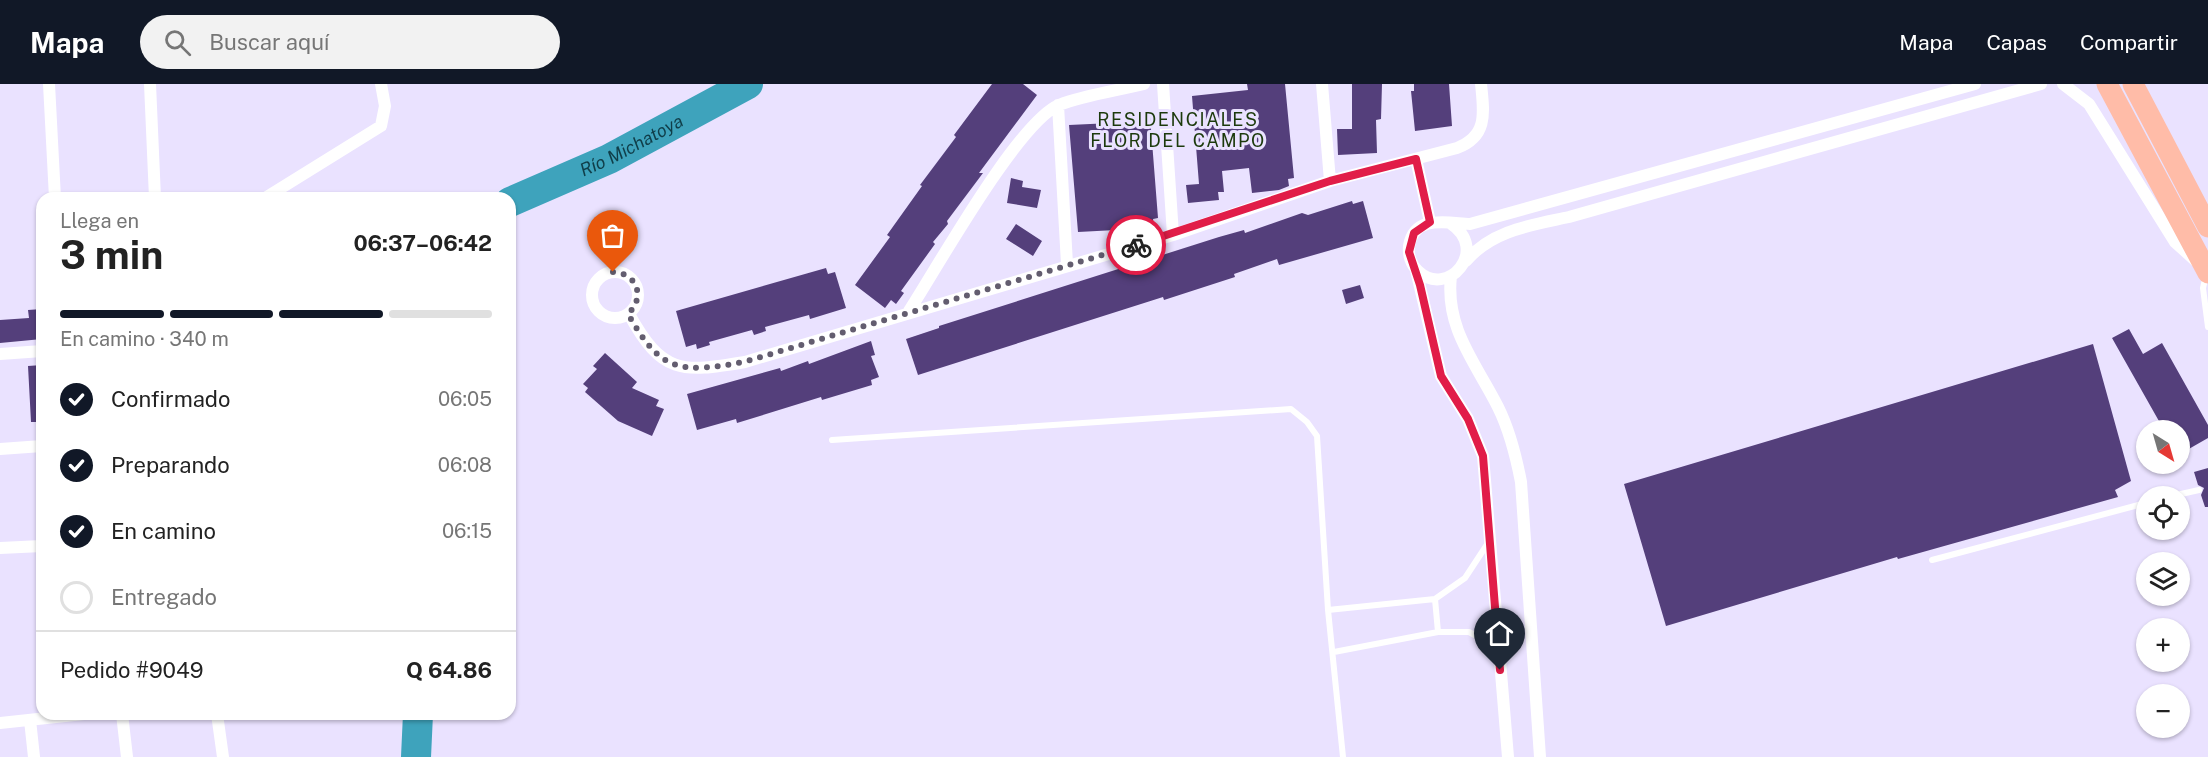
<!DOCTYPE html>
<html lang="es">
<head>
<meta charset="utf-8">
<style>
  body { margin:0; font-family:"Public Sans",sans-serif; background:#f2f2f2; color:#222; height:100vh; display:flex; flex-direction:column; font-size:22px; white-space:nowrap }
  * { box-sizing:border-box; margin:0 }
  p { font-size:20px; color:#767676 }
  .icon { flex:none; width:33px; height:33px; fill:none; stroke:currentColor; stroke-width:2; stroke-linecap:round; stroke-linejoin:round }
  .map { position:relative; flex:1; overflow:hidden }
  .side { position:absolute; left:36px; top:108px; width:480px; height:528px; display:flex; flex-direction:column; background:#fff; border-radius:18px; box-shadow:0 2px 4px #0004 }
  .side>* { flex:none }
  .needle { width:39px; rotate:143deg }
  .tools { position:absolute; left:2136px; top:336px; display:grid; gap:12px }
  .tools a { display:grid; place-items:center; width:54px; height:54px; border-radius:50%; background:#fff; box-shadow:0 2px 4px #0004; font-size:30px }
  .pin { position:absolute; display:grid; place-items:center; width:51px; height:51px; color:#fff; margin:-62px -26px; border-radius:50% 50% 50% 0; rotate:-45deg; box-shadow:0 0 6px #0007 }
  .pin .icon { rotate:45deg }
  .courier { position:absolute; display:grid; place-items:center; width:60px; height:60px; margin:-30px; border:4px solid #e11d48; border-radius:50%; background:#fff; color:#222; box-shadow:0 2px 8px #0007 }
  .overview em { font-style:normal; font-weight:700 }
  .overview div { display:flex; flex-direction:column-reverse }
  .overview { display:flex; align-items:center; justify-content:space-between; height:102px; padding:0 24px }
  h1 { font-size:39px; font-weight:700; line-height:45px }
  .bar { display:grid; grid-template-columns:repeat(4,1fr); gap:9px 6px; align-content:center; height:72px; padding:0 24px }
  .bar i { height:8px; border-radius:4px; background:#e0e0e0 }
  .bar .selected { background:#111827 }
  .bar p { grid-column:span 4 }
  .line { display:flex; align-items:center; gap:15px; padding:0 24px; border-top:2px solid #e0e0e0 }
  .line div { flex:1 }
  ol { padding:0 24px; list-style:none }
  li { display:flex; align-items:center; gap:18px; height:66px }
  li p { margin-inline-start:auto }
  li .icon { padding:6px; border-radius:50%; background:#111827; color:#fff; stroke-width:4 }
  li:last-child { color:#767676 }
  li i { width:33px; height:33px; border:3px solid #e0e0e0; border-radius:50% }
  header { display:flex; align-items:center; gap:36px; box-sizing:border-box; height:84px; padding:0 30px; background:#111827; color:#fff }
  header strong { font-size:28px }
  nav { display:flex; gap:33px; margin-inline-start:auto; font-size:21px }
  .search { width:420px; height:54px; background:#f2f2f2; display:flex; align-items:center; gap:15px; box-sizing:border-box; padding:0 21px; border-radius:33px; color:#767676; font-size:22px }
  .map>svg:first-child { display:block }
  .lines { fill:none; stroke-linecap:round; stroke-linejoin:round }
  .river { stroke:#3ea3bc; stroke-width:30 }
  .building { fill:#543f7b }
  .service { stroke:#fff; stroke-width:6 }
  .minor { stroke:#fff; stroke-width:12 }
  .trunk { stroke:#ffbca8; stroke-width:21 }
  .done { stroke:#635d6f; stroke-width:6; stroke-dasharray:0 10.8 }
  .route { stroke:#e11d48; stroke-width:8 }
  .labels { text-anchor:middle; stroke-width:6; stroke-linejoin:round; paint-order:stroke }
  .neighbourhood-label { font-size:18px; letter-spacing:1.5px; fill:#1c3a0c; stroke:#eae2ff }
  .water-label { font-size:18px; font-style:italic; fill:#103e49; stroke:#eae2ff }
</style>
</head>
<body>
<header>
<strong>Mapa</strong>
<div class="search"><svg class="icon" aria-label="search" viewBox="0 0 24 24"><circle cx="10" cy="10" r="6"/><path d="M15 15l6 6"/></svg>Buscar aquí</div>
<nav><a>Mapa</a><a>Capas</a><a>Compartir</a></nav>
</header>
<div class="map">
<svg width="2208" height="673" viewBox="0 0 2208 673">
  <rect width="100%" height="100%" fill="#eae2ff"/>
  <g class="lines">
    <g class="river">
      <path id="s1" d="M510,118l99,-43 139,-75"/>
      <path d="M416,673l2,-43"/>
    </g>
  </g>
  <path class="building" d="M992,0h31l14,11 -58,78h4l-36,48 1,3 -15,18 2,2 -34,47 3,2 -8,11 -5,-4 -6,8 -30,-23 35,-48 -3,-2 35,-49 -2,-1 36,-48 -2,-2z
    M1247,0h38l9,94 -6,1 1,7 -10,4 -27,3 -3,-25 -27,3 2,21h-6l1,8 -31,3 -2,-18 13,-1 -7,-88 56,-6z
    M1352,0h30l-1,35 -5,1 1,33 -39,2 -1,-26h15z
    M1414,0h35l3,42 -37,5 -4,-40h3z
    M1150,32l8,102 -5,1 1,9 -76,4 -9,-107 64,-3v-4z
    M1011,94l12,3 -1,6 19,3 -4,18 -30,-5z
    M1352,117l1,3 10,-3 10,37 -94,27 -2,-6 -43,15 1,3 -71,23 -1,-3 -245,78 -12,-36 33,-11v-2l280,-89 25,-7 1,3 57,-20 6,2z
    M1016,140l26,17 -9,15 -27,-17z
    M826,184l2,6 7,-2 11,36 -36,11 -1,-4 -44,12 1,4 -12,4 -2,-5 -43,12 1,3 -13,4 -1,-5 -10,3 -10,-36z
    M1360,201l4,13 -18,6 -4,-14z
    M42,225v30l-42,4v-23l29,-2 -1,-8z
    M2129,245l14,25 19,-11 46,82v13l-28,16v-24h-16l-52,-92z
    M871,257l4,14 -4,1 8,21 -8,3 1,5 -50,15 -1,-3 -84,26 -1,-4 -39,11 -10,-36 93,-26 1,3 27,-10 1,3z
    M2093,260l38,137 -16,9 3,7 -220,62 -1,-2 -231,69 -42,-142z
    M605,269l32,29 -5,6 27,12 -3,6 8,3 -12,27 -34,-15 -33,-29 3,-4 -5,-4 14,-15 -4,-3z
    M42,281v57h-11l-3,-56z
    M2208,384v39h-3l-4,-12 3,-7 -6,-3 -4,-13z"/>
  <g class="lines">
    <path class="service" d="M2206,191l-3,13 5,39
      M832,356l459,-31 16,13 10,14 11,174 15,147
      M2172,412l27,-6
      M1932,476l214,-57
      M1435,515l3,33
      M1328,526l107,-11 30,-21 23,-35
      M1334,568l104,-20h31l28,15"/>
    <path class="minor" d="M49,0l6,114
      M150,0l5,114
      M1163,0l10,151
      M1322,0l8,97
      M2063,0l26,20 86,138 21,19
      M1058,21l9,159
      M1416,75l14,63
      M265,114l116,-72 4,-20 -4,-22
      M1450,139c41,27 -3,76 -32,48 -7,-6 -10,-16 -9,-25 5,-32 38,-23 61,-22l505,-140
      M1466,177c26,-31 66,-36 103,-44l472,-133
      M1416,186l25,106 27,43 15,37 25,301
      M592 211a23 23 0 1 1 46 0a23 23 0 1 1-46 0Z
      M1451,192c-6,53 25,87 47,131 12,24 18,49 23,75l19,275
      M909,227c28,-43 109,-189 150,-206 26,-10 57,-14 85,-21
      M629,230c33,60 52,59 116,48l428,-127 157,-54 127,-33c31,-12 27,-35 24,-64
      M0,270l42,-3
      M0,365l42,-3
      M0,464l42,-2
      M122,630l5,43
      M217,630l6,43
      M30,636l4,37
      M0,639l84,-9"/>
    <path class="trunk" d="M2107,0l101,189
      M2133,0l75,143"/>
  </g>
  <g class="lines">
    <path class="done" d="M613,188c24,1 33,25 15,42 34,60 53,59 116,48l392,-117"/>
    <path class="route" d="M1136,161l194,-64 86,-22 14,63 -16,11 -5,19 11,33 21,91 27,43 15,37 17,214"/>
  </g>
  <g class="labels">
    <g class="neighbourhood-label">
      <text x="1178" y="42">RESIDENCIALES<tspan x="1178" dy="21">FLOR DEL CAMPO</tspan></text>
    </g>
    <g class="water-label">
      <text dy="6" stroke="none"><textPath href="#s1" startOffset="134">Río Michatoya</textPath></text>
    </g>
  </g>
</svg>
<div class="tools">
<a><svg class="needle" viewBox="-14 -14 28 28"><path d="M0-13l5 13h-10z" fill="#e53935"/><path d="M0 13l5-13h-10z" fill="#767676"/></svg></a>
<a><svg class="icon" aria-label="locate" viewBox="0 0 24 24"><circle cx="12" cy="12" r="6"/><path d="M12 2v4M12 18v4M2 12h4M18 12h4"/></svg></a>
<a><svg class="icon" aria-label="layers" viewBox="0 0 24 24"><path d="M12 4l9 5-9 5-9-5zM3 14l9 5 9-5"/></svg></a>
<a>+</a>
<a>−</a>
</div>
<div class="pin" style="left:613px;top:188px;background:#ea580c"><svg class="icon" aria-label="bag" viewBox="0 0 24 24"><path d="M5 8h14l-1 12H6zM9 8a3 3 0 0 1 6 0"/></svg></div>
<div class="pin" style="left:1500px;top:586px;background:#1f2937"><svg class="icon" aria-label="home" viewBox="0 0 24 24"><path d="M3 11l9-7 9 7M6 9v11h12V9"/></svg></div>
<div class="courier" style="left:1136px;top:161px"><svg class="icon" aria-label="bike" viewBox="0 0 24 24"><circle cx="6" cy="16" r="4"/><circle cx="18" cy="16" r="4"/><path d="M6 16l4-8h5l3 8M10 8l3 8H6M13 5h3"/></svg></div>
<section class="side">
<div class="overview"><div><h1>3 min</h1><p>Llega en</p></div><em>06:37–06:42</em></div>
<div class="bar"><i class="selected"></i><i class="selected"></i><i class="selected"></i><i></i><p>En camino · 340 m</p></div>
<ol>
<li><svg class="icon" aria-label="check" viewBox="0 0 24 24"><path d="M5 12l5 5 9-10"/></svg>Confirmado<p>06:05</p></li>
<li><svg class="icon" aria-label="check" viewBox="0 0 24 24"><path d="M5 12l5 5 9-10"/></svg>Preparando<p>06:08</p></li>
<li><svg class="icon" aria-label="check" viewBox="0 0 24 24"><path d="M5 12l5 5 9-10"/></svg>En camino<p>06:15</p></li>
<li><i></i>Entregado</li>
</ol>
<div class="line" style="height:78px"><div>Pedido #9049</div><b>Q 64.86</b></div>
</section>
</div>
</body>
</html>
